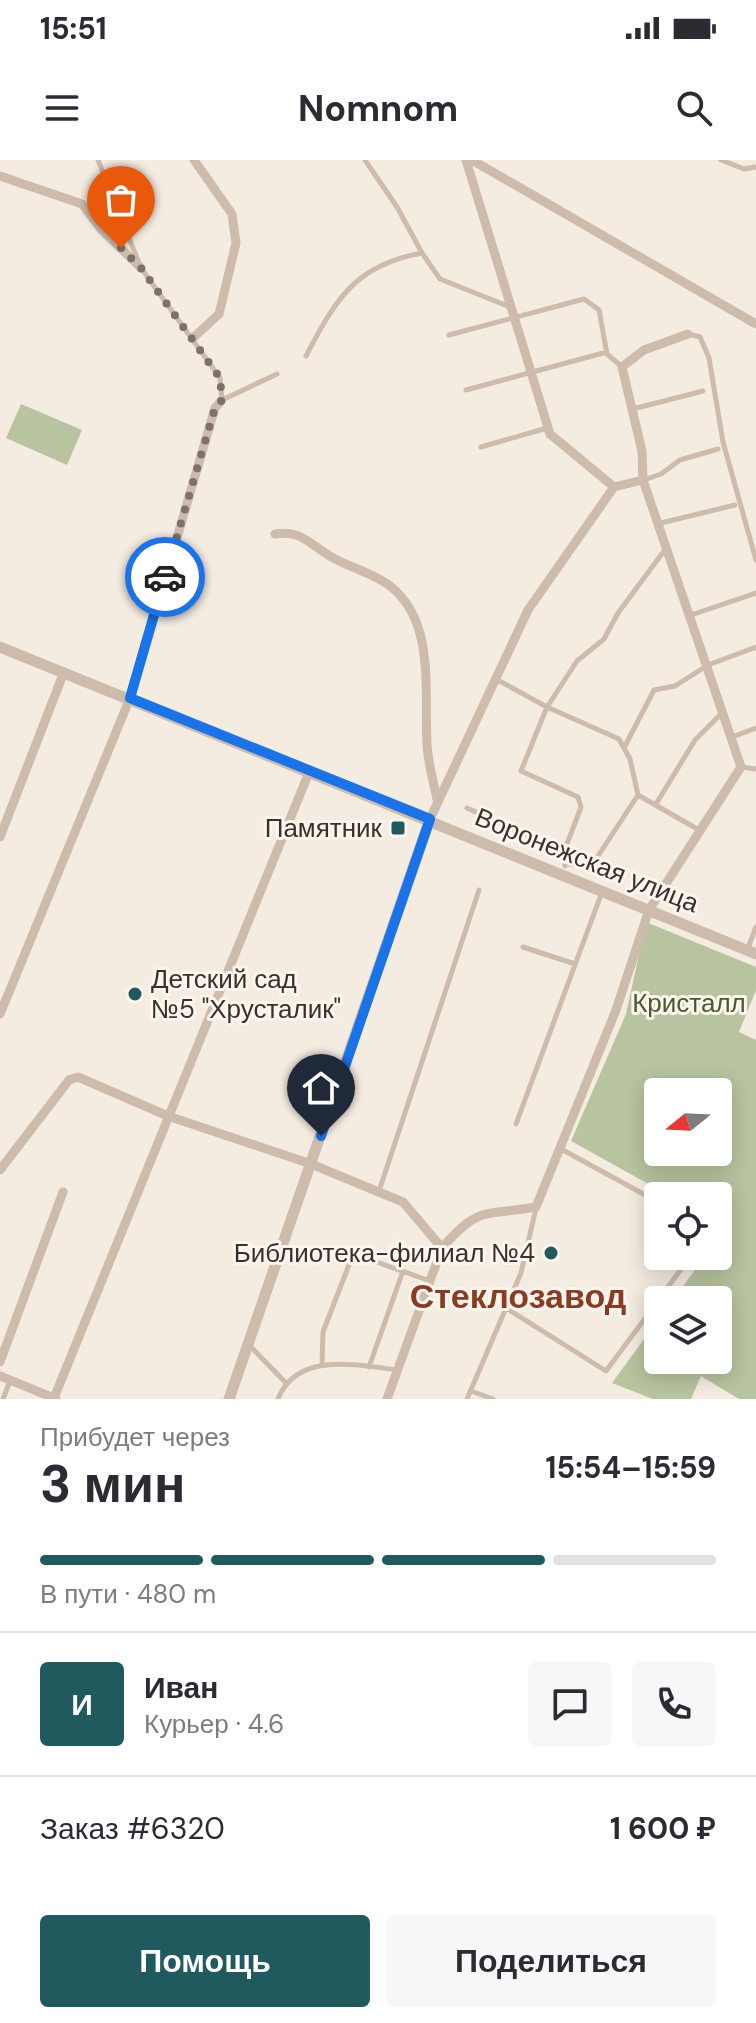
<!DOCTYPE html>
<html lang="ru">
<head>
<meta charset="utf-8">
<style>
  body { margin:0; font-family:"DM Sans",sans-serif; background:#f7f7f7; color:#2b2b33; height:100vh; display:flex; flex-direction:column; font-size:30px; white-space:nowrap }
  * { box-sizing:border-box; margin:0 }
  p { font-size:26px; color:#7c7c81 }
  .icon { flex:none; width:44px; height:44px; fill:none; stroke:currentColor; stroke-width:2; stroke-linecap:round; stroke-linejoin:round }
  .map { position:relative; height:1239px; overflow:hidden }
  .details { display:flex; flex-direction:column; background:#fff; flex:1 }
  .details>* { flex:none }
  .needle { width:52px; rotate:252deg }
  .tools { position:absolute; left:644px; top:918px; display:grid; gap:16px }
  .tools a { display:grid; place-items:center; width:88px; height:88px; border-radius:8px; background:#fff; box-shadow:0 4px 20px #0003; font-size:40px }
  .pin { position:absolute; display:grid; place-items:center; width:68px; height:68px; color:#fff; margin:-82px -34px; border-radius:50% 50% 50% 0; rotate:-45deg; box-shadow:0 0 8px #0007 }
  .pin .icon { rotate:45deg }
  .courier { position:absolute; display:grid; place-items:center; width:80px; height:80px; margin:-40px; border:6px solid #1a73e8; border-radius:50%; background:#fff; color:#222; box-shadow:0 2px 10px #0007 }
  .summary em { font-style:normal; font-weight:700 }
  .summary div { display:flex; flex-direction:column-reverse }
  .summary { display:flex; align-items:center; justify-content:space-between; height:136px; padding:0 40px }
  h1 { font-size:52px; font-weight:700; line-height:60px }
  .bar { display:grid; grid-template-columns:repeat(4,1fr); gap:12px 8px; align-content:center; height:96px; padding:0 40px }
  .bar i { height:10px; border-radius:6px; background:#e1e1e2 }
  .bar .on { background:#1f5a5e }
  .bar p { grid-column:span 4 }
  .line { display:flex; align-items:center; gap:20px; padding:0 40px; border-top:2px solid #e1e1e2 }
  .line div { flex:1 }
  .round { display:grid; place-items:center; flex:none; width:84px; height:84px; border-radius:8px; background:#f7f7f7 }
  .action { display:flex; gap:16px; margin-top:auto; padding:16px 40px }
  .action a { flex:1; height:92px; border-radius:8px; background:#1f5a5e; color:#fff; font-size:32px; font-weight:700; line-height:92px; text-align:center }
  .action a+a { background:#f7f7f7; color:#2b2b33 }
  .status { display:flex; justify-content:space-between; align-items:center; height:56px; padding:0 40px; background:#fff; direction:ltr }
  .status svg { height:22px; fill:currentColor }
  header { display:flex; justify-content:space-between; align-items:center; height:104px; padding:0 40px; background:#fff; font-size:36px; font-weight:700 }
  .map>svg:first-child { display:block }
  .green { fill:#b8c4a0; fill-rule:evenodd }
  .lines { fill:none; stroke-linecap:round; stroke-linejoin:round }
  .service { stroke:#cdbbac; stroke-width:5 }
  .minor { stroke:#cdbbac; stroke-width:9 }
  .tertiary { stroke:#cdbbac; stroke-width:11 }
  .done { stroke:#7c716b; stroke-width:8; stroke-dasharray:0 14.4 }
  .route { stroke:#1a73e8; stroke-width:10 }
  .poi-dot { fill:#1f5a5e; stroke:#fbf5ee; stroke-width:3 }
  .labels { text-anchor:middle; stroke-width:6; stroke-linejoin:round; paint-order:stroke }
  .poi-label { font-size:26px; fill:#3b302b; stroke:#fbf5ee; text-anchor:end }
  .street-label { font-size:26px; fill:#3b302b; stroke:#fbf5ee }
  .park-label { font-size:26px; fill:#4a5a2e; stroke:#fbf5ee }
  .district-label { font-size:34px; font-weight:bold; fill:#8c3b22; stroke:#fbf5ee }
</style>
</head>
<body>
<div class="status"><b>15:51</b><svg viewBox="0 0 49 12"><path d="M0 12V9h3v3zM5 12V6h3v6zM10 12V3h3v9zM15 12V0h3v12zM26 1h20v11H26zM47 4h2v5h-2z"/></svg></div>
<header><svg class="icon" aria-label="menu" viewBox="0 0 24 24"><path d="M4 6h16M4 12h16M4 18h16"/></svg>Nomnom<svg class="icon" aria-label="search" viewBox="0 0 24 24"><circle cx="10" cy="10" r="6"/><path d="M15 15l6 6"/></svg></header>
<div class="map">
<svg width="756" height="1239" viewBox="0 0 756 1239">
  <rect width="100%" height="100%" fill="#f4ebe1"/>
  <path class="green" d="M21,244l61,26 -15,35 -61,-27z
    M646,762l110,45v23l-17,42 17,8v359h-17l-38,-23 -10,23h-38l-41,-16 46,-63v40h60v-60h-45l32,-44h13v-60h-48l-99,-55 55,-127zM658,932h60v60h-60z"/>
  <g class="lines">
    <path class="service" d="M98,0l43,108 79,110 2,22 55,-26
      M365,0l32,47 25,46
      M721,0l23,9 12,-2
      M688,174l12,3 9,21 14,84 33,118
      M449,175l135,-36 15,11 8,44 14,12
      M306,196c30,-57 49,-91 116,-103l18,26 70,28
      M466,230l141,-38
      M633,249l70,-18
      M481,287l66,-19
      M644,320l17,-6 19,-14 38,-11
      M661,363l74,-18
      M691,455l65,-22
      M496,519l51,28 30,-46 27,-22 14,-26 49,-66
      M732,577l24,-9
      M625,586l29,-56 21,-4 33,-21 48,-18
      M741,607l15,2
      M638,635l61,35
      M656,644l39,-64 28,-28
      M467,648l97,44 1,14
      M564,692l17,-45 -3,-10 -57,-26 26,-64 72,32 11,20 8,36 -44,67 -8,4 -20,-2
      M523,787l52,17
      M748,788l8,-21
      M516,964l86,-232
      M561,989l97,53
      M379,1031l100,-301
      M658,1140l33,-44
      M506,1148l100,63 52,-70
      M249,1185l38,39
      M322,1205l1,-33 29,-75 8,-1 70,25
      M369,1207l34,-96
      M471,1231l22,8
      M3,1239l7,-18
      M278,1239c19,-48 80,-34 119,-29
      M467,1239l54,-126 15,-65"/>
    <path class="minor" d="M466,0l84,274 64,53
      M472,0l284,164
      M0,16l82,28 19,25 40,39
      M193,178l26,-24 17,-71 -4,-29 -38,-54
      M275,374c27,-5 37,13 60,25 17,9 40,15 55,27 46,35 34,108 37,158 1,19 6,36 10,55
      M430,659l98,-209 86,-123 29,-7
      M0,677l64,-165
      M0,854l130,-316 85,-290 7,-8
      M0,1010l69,-90 9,-3 90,39 143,48 92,38 39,46 -55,151
      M442,1088c37,-43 43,-32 94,-41l80,-197 33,-100 92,-143 -98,-287 -1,-29 -20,-84 22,-17 44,-16
      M0,1202l63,-170
      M0,1216l56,23
      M54,1238l256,-628"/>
    <path class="tertiary" d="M0,487l756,307
      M229,1239l201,-580"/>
  </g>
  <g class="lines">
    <path class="done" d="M121,88l20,20 79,110 2,22 -7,8 -50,169"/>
    <path class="route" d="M165,417l-35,121 300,121 -109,317"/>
  </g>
  <g class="poi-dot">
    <rect x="390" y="660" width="16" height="16" rx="4"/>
    <circle cx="135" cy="834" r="8"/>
    <circle cx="551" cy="1093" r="8"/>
  </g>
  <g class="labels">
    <g class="poi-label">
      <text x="382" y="677">Памятник</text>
      <text x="151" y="828" text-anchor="start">Детский сад<tspan x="151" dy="30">№5 "Хрусталик"</tspan></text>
      <text x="535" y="1102">Библиотека-филиал №4</text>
    </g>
    <g class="street-label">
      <text transform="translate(587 700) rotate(22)" y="9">Воронежская улица</text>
    </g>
    <g class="park-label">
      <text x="689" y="852">Кристалл</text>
    </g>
    <g class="district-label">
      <text x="518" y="1148">Стеклозавод</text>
    </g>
  </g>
</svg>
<div class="tools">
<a><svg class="needle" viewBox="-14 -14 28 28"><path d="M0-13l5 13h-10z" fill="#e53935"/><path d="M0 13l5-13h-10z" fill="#7c7c81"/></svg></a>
<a><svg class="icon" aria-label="locate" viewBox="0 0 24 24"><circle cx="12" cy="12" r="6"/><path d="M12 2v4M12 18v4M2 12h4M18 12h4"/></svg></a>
<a><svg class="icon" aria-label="layers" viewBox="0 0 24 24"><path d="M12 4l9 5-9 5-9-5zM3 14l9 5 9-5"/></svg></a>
</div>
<div class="pin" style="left:121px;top:88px;background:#ea580c"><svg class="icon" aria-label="bag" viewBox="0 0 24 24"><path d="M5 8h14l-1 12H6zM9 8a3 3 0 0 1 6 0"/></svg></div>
<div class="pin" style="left:321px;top:976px;background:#1f2937"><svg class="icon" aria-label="home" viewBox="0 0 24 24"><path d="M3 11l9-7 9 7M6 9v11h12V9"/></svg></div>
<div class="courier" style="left:165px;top:417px"><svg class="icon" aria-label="car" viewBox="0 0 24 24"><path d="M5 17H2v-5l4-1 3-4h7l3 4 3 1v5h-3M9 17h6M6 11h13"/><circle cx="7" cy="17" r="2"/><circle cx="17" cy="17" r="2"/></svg></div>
</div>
<section class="details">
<div class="summary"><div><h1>3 мин</h1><p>Прибудет через</p></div><em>15:54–15:59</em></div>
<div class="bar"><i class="on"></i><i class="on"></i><i class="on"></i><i></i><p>В пути · 480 m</p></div>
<div class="line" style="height:144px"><b class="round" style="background:#1f5a5e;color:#fff">И</b><div><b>Иван</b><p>Курьер · 4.6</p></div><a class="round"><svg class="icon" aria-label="chat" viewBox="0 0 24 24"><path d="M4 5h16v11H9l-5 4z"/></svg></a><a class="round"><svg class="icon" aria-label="phone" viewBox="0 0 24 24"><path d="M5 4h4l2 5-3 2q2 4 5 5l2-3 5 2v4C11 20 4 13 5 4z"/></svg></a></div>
<div class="line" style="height:104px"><div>Заказ #6320</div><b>1 600 ₽</b></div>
<div class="action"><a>Помощь</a><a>Поделиться</a></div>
</section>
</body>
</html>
